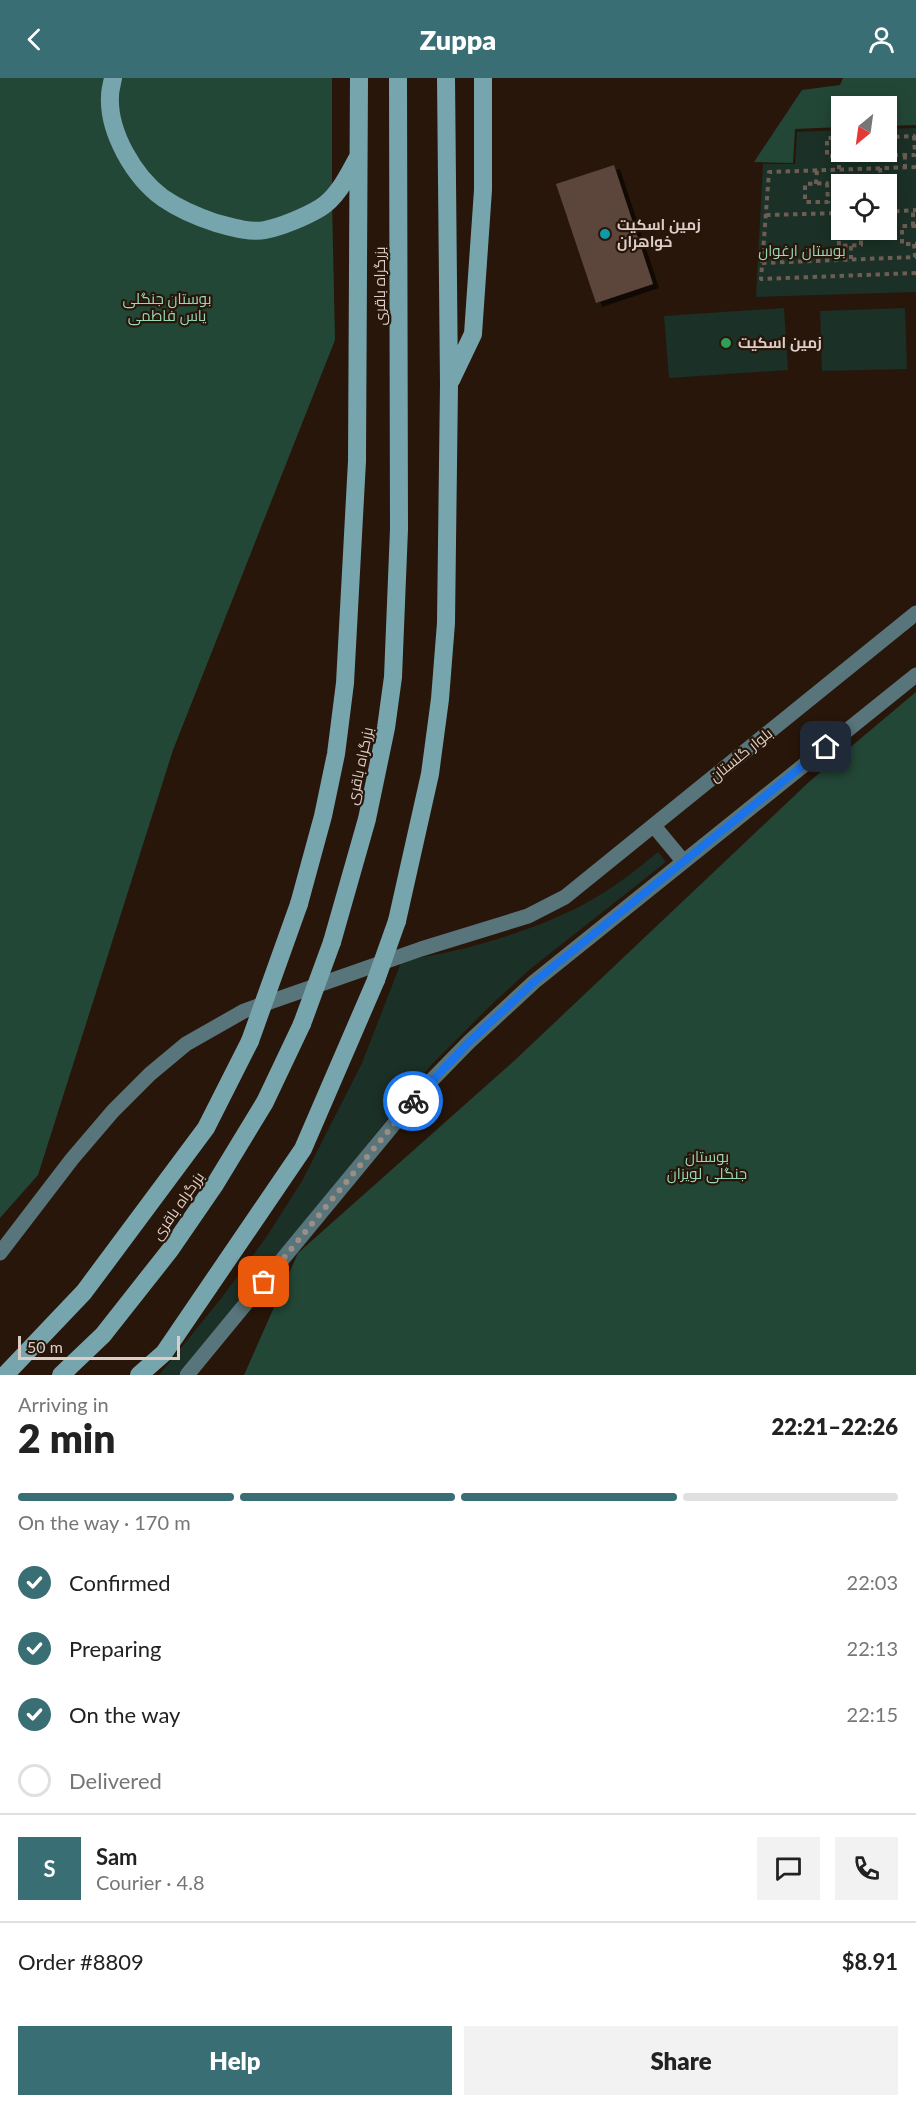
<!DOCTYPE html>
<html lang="en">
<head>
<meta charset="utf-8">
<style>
  body { margin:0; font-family:Lato,Cairo,sans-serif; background:#f2f2f2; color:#222; height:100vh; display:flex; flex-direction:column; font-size:22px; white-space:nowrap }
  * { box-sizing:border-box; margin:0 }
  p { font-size:20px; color:#767676 }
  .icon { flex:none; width:33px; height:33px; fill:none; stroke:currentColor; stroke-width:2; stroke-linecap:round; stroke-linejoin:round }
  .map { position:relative; height:1297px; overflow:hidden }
  .drawer { display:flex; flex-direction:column; background:#fff; flex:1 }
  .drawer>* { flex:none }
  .needle { width:39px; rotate:209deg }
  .tools { position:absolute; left:831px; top:18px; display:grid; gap:12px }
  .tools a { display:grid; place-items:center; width:66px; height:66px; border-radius:0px; background:#fff; box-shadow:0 3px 15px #0003; font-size:30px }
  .scale { position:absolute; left:18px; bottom:15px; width:162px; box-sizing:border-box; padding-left:6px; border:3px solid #dccec7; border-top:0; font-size:16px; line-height:21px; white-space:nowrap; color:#dccec7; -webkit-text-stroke:4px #28160a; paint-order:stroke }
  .pin { position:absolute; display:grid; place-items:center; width:51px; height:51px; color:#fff; margin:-26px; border-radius:12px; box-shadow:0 3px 9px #0006 }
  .courier { position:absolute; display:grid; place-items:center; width:60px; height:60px; margin:-30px; border:4px solid #1a73e8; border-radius:50%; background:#fff; color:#222; box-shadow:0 2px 8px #0007 }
  .overview em { font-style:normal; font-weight:800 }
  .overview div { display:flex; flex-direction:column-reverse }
  .overview { display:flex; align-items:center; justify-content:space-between; height:102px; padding:0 18px }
  h1 { font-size:39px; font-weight:800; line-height:45px }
  .bar { display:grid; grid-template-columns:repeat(4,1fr); gap:9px 6px; align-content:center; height:72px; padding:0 18px }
  .bar i { height:8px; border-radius:4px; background:#e0e0e0 }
  .bar .on { background:#386e74 }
  .bar p { grid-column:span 4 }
  .line { display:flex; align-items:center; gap:15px; padding:0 18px; border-top:2px solid #e0e0e0 }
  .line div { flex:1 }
  .round { display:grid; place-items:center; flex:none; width:63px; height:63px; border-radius:0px; background:#f2f2f2 }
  ol { padding:0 18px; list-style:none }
  li { display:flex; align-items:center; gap:18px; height:66px }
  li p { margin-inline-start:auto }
  li .icon { padding:6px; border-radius:50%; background:#386e74; color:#fff; stroke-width:4 }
  li:last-child { color:#767676 }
  li i { width:33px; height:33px; border:3px solid #e0e0e0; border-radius:50% }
  .primary-button { display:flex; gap:12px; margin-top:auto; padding:12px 18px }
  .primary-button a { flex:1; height:69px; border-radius:0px; background:#386e74; color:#fff; font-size:24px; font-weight:800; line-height:69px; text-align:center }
  .primary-button a+a { background:#f2f2f2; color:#222 }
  header { display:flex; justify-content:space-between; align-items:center; height:78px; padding:0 18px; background:#386e74; color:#fff; font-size:27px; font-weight:800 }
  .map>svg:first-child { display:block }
  .green { fill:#1b3026; fill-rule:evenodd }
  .forest { fill:#234737 }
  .building { fill:#5c443b; filter:url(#shadow) }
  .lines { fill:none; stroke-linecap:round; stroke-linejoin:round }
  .path { stroke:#6d5d53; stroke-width:4; stroke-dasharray:4.5 4.5; stroke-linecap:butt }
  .secondary { stroke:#58757b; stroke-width:15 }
  .highway { stroke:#77a5ae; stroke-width:18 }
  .highway-bridge { stroke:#77a5ae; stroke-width:18 }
  .done { stroke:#9d8e85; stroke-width:6; stroke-dasharray:0 10.8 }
  .route { stroke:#1a73e8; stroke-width:8 }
  .culture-dot { fill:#0f9aa8; stroke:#28160a; stroke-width:2 }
  .leisure-dot { fill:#2e9e5b; stroke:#28160a; stroke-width:2 }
  .labels { text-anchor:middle; stroke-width:4.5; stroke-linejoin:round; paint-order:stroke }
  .poi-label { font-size:15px; font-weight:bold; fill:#dccec7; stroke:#28160a; text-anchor:start }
  .park-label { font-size:15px; fill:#97d9b9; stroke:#28160a }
  .street-label { font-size:15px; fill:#dccec7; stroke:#28160a }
</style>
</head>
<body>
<header><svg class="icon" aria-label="back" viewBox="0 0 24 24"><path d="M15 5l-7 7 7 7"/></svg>Zuppa<svg class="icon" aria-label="person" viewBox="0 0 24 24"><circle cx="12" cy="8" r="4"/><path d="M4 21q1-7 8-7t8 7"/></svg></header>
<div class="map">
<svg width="916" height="1297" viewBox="0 0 916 1297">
  <defs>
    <filter id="shadow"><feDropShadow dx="6" dy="4" stdDeviation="0" flood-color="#0009"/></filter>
  </defs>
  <rect width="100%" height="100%" fill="#28160a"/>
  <path class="green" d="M916,50v164l-160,5 7,-133h32l2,-32 44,-2 1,22h44l1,-23zM886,106v46h-44v-46z
    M784,230l4,62 -119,8 -5,-62z
    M905,230l2,61 -85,2 -2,-60z
    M658,774l8,10 -137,108 -41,38 -56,56 -236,292 -18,19h-19l64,-79 44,-60 35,-55 60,-118 40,-103c56,-6 135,-30 184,-57 26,-14 49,-32 72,-51z"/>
  <path class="forest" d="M0,0h332v123l3,139 -162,410 -135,425 -38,43z
    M843,0h73v47l-29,1 -1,-20h-44l-1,21 -46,2 -2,34 -39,-1 48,-72 38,-5z
    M916,614v683h-672l54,-122 216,-192 296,-280z"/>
  <path class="building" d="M614,87l39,119 -57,19 -40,-119z"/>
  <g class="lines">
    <path class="path" d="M914,58l1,19h-23v-18z
      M842,60h-15v18h22v-4
      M905,77v12
      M839,78v13
      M916,89l-147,5 -8,107 155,-6
      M880,90l1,14
      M827,105l1,19h-23v-18z
      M816,106l1,-14
      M870,106v-1l23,-1v19h-7
      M886,134l30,-2
      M766,137l76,-2
      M913,148v-15
      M916,148h-14v18h14
      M842,149h-4l1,19 22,-1v-15
      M914,166l1,13
      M851,168v13
      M762,185l154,-6"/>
    <path class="secondary" d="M654,748l29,35
      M0,1175l72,-94 41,-48 37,-37 36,-30 58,-33 177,-62 107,-33 37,-19 351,-284
      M187,1297l235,-285 47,-48 65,-60 382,-307"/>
    <path class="highway" d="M113,0c-1,6 -3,12 -3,18 -2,36 24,81 53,102 16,11 35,19 53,25 15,4 34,10 49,7 16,-3 42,-14 55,-22 18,-11 28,-33 38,-51
      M451,302l22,-46 10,-144v-112
      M299,826l24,-88 13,-62 9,-71 12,-222 2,-383
      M397,843l33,-147 10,-75 6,-76 3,-239 -3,-306
      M332,864l35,-123 19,-91 7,-51 6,-148 -1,-451
      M5,1297l79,-83 122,-164 44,-87
      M61,1297l42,-40 67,-85 44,-64 51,-84 37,-78
      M139,1297l25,-22 139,-204 73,-169"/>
    <path class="highway-bridge" d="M376,902l21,-59
      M302,946l30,-82
      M250,963l49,-137"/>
  </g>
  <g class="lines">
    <path class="done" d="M264,1204l149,-181"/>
    <path class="route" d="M413,1023l56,-59 65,-60 292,-235"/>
  </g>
  <circle class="culture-dot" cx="605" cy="156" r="6"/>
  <circle class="leisure-dot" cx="726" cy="265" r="6"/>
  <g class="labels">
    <g class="poi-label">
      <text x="617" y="152">زمین اسکیت<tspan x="617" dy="17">خواهران</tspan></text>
      <text x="738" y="270">زمین اسکیت</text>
    </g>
    <g class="park-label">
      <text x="802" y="178">بوستان ارغوان</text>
      <text x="167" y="226">بوستان جنگلی<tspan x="167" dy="17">یاس فاطمی</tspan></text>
      <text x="707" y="1084">بوستان<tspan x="707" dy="17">جنگلی لویزان</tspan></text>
    </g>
    <g class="street-label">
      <text transform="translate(380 208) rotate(-90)" y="5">بزرگراه باقری</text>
      <text transform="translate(741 677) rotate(-39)" y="5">بلوار گلستان</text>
      <text transform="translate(360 688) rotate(-78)" y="5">بزرگراه باقری</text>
      <text transform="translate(178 1128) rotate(-55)" y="5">بزرگراه باقری</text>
    </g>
  </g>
</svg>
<div class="tools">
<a><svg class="needle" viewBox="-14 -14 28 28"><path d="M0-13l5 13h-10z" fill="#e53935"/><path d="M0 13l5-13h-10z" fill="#767676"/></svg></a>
<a><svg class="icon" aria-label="locate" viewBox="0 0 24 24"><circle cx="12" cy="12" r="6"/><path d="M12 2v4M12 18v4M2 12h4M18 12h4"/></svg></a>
</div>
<div class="scale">50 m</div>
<div class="pin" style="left:264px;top:1204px;background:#ea580c"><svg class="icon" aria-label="bag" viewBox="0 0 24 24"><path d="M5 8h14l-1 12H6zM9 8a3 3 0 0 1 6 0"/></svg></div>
<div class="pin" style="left:826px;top:669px;background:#1f2937"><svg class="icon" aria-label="home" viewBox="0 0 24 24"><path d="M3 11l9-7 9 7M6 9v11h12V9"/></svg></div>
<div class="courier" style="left:413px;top:1023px"><svg class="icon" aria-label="bike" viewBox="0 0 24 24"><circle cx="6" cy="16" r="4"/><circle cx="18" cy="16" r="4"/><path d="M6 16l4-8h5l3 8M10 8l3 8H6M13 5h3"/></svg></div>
</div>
<section class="drawer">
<div class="overview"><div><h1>2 min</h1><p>Arriving in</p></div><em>22:21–22:26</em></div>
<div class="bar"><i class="on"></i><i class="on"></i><i class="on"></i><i></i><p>On the way · 170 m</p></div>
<ol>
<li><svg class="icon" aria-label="check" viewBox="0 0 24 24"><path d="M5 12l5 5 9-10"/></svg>Confirmed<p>22:03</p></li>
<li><svg class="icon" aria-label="check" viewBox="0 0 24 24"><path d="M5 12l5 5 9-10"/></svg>Preparing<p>22:13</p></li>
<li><svg class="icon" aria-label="check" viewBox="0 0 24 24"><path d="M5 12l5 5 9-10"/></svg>On the way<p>22:15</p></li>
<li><i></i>Delivered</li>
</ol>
<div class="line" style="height:108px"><b class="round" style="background:#386e74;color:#fff">S</b><div><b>Sam</b><p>Courier · 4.8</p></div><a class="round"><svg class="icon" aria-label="chat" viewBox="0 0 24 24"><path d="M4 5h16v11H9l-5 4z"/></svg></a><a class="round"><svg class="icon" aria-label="phone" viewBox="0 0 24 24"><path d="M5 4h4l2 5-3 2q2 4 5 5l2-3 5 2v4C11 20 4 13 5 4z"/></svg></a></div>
<div class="line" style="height:78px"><div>Order #8809</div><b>$8.91</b></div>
<div class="primary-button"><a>Help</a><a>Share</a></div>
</section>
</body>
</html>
